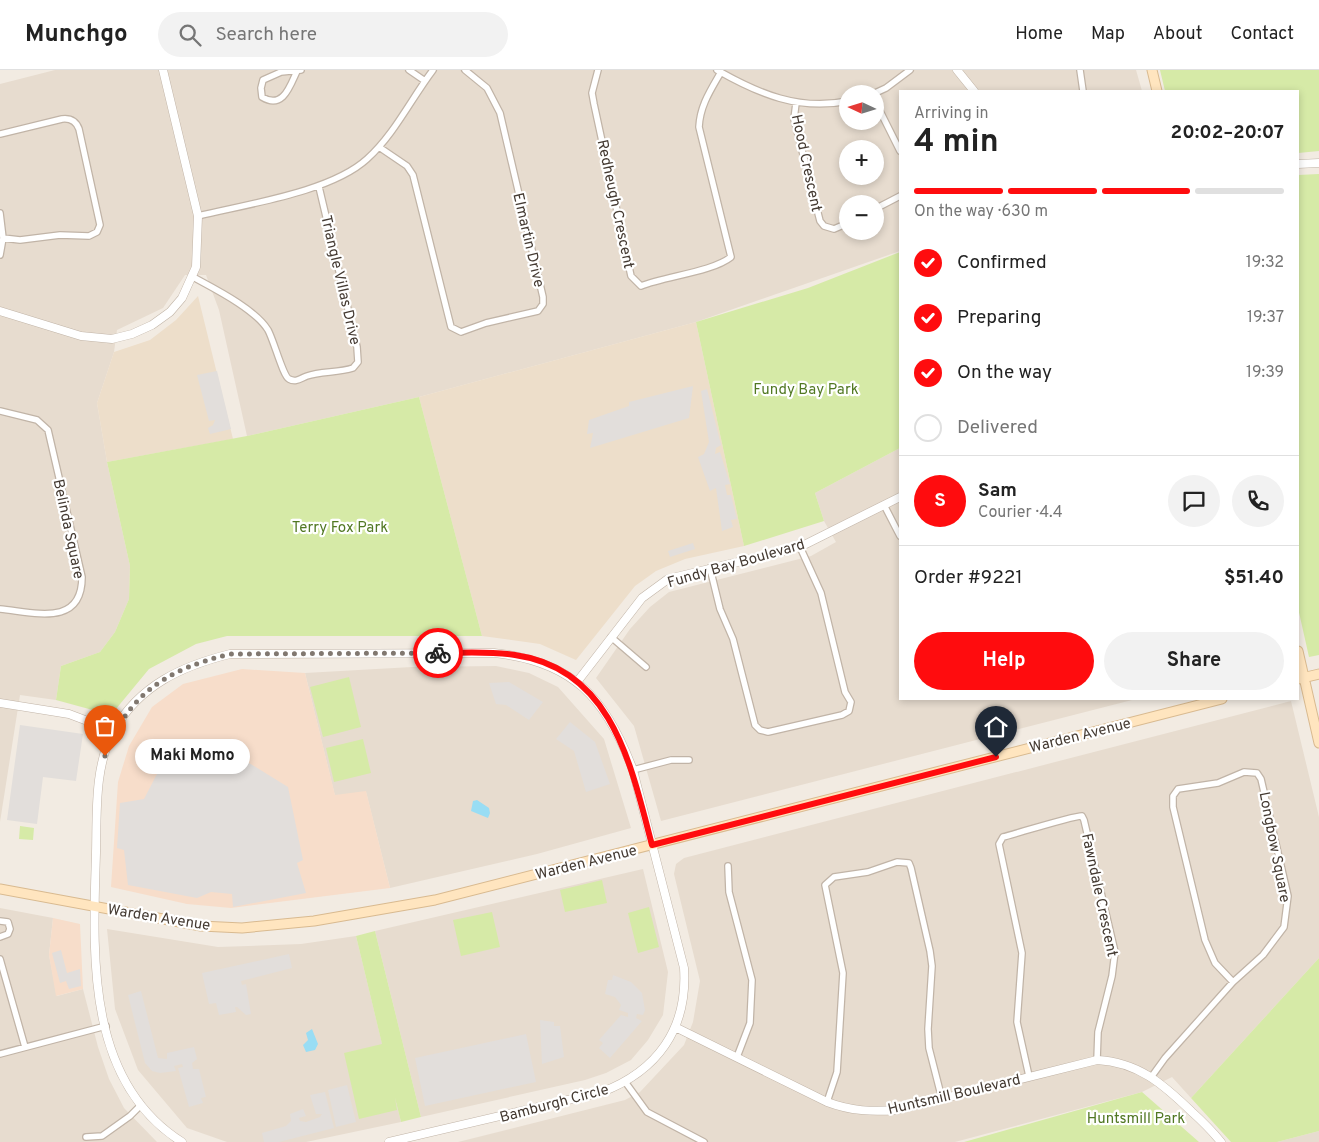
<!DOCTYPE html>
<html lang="en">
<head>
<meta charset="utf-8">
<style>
  body { margin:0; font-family:Overpass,sans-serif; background:#f2f2f2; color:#222; height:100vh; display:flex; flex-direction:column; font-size:19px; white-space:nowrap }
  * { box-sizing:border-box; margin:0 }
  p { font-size:16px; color:#767676 }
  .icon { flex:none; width:28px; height:28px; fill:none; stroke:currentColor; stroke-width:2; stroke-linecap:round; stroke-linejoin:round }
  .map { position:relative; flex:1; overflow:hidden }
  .drawer { position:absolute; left:899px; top:20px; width:400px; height:610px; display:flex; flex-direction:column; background:#fff; border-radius:0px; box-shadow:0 2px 8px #0003 }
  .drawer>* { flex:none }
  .needle { width:32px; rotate:274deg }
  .tools { position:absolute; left:839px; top:15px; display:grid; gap:10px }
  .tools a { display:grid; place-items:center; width:45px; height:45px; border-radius:50%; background:#fff; box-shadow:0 2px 8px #0003; font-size:25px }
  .pin { position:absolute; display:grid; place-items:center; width:42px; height:42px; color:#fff; margin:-51px -21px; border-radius:50% 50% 50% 0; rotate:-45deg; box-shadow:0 0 5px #0007 }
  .pin .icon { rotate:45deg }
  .courier { position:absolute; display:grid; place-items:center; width:50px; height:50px; margin:-25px; border:4px solid #ff0c0e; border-radius:50%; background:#fff; color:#222; box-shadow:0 1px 6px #0007 }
  .bubble { position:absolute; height:35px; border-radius:18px; background:#fff; box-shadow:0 2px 8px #0003; font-size:16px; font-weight:700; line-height:35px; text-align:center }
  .overview em { font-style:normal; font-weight:700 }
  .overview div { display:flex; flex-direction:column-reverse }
  .overview { display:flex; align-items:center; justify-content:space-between; height:85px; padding:0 15px }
  h1 { font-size:32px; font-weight:700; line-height:38px }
  .bar { display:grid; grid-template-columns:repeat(4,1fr); gap:8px 5px; align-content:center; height:60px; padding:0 15px }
  .bar i { height:6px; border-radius:4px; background:#e0e0e0 }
  .bar .current { background:#ff0c0e }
  .bar p { grid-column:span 4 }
  .line { display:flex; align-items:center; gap:12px; padding:0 15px; border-top:1px solid #e0e0e0 }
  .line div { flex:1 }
  .round { display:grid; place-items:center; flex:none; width:52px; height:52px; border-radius:26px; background:#f2f2f2 }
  ol { padding:0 15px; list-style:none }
  li { display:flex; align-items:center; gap:15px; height:55px }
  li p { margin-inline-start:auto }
  li .icon { padding:5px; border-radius:50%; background:#ff0c0e; color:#fff; stroke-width:4 }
  li:last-child { color:#767676 }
  li i { width:28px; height:28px; border:2px solid #e0e0e0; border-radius:50% }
  .button { display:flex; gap:10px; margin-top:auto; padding:10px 15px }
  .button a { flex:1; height:58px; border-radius:30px; background:#ff0c0e; color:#fff; font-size:20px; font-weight:700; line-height:58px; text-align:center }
  .button a+a { background:#f2f2f2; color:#222 }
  header { display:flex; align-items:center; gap:30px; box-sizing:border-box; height:70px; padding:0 25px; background:#fff; border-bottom:1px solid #e0e0e0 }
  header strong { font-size:24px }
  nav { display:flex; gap:28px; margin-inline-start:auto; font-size:18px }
  .search { width:350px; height:45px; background:#f2f2f2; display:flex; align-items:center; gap:12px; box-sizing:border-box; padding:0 18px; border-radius:28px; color:#767676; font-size:19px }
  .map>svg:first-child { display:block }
  .residential { fill:#e7dccf; fill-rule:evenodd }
  .commercial { fill:#f7ddca }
  .education { fill:#eddeca }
  .green { fill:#d6eaa7 }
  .parking { fill:#e2dedb }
  .water { fill:#99ddf4 }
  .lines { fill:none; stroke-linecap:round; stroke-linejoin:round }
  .minor-casing { stroke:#c1b4a7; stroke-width:8 }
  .tertiary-casing { stroke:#c1b4a7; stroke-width:9 }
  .secondary-casing { stroke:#d9ba90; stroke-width:11 }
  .minor { stroke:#fff; stroke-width:5.5 }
  .tertiary { stroke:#fff; stroke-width:8 }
  .secondary { stroke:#ffe5bf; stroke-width:9 }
  .done { stroke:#817870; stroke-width:5; stroke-dasharray:0 9 }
  .route { stroke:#ff0c0e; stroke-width:6 }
  .labels { text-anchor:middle; stroke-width:4.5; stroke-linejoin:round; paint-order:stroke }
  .street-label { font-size:15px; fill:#443a32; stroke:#fff }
  .park-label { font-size:15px; fill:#517823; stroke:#fff }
</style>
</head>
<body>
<header>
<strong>Munchgo</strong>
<div class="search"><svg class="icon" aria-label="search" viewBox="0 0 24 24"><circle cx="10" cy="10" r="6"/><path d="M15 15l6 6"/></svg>Search here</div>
<nav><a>Home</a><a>Map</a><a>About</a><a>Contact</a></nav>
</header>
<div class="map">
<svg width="1319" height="1072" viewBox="0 0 1319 1072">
  <rect width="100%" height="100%" fill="#f2ebe2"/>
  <path class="residential" d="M55,0h1081l6,21h-242v160l-204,71 -277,75 -172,39 -28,-126 -13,-35h-21l-22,33 -46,22 -3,22 -17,51 10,59 23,104 -1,33 -14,33 -15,20 -39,14 -5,34 -36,-5 -20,127v-738zM848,24h27v27h-27zM848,79h27v27h-27zM848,134h27v27h-27z
    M900,378v251h236l-475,122 -27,-95 -38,-48 34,-49 20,-22 19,-15 142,-36 25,-14 -12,-21 -9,-28z
    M496,596l33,7 29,14 46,52 27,89 -94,26 -147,34 -24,-96 -31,4 -30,-123 107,-6z
    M1291,631l28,116v141l-128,140 -19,-21 -30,15 -187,50h-497l167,-42 15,-8 44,-47 9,-23 7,-41 -26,-107 2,-10 8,-6z
    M643,799l25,103 -5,43 -15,25 -17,20 -25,13 -21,7 -164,37 -46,-186z
    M0,838l53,10 -4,37 8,41 26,-7 15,58 11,32 15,29 33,34h-157z
    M107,859l111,18 83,-3 55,-8 45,186 -95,20h-79l-40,-14 -49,-58 -23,-61z
    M1319,1061v11h-42z"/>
  <path class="commercial" d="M242,599l63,4 30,122 31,-4 24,97 -159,20 -44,-4 -76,-17 7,-105 11,-36 23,-39 31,-23z
    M53,848l27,6 3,65 -27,7 -7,-41z"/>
  <path class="education" d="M198,226l35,143 -126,23 -10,-59 17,-51 36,-12 26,-20z
    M696,252l48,224 -59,13 -29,12 -21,15 -59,74 -36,-16 -58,-8 -63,-239z"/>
  <path class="green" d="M1160,0h159v81l-21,2v-62h-133z
    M1319,104v481l-10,2 -11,-49v-433z
    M900,182v196l-85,45 9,28 -80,25 -48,-224 112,-34z
    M419,327l63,239h-255l-31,8 -47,25 -38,46 -55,-15 5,-34 39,-14 15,-20 14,-33 1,-33 -23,-104 140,-26z
    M349,607l12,50 -38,10 -13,-50z
    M363,669l8,34 -37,9 -8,-34z
    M20,756l14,2 -1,12 -14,-1z
    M602,810l5,23 -42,9 -5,-22z
    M649,837l10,40 -21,6 -10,-40z
    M492,842l8,35 -39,9 -8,-36z
    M375,861l46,186 -20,5 -6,-24 2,12 -38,9 -15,-66 38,-9 -26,-108z
    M1319,888v173l-42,11h-46l-40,-44z
    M1142,1022l57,50h-235z"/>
  <path class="parking" d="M217,301l14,58 -21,5 -2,-6 5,-3 2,-5 -6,1 -12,-46z
    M693,316l-4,32 -99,30 3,-15 -6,1 2,-14 40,-14v-4z
    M707,319l14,56 -5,3 -1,6 5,-2 10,32 -5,1 2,10h4l6,24 -6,1 2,7 -11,4 -6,-43 -6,3 -12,-34 6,-3 5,-12 -8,-51z
    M693,473l2,6 -25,8 -2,-6z
    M509,612l34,20 -14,18 -23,-15 -10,-1 -7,-21z
    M570,652l25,20 15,42 -24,8 -12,-41 -18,-12z
    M20,655l63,9 -7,47 -33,-4 -6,47 -30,-4z
    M211,670l6,4 4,12 17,9 11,-2 39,24 15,73 -6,3 9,30 -73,14 -1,-13 -21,-2 -14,6 -69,-13 -4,-35 -7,-2 3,-45 24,-4 13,-25 23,-29z
    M61,880l6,23 13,-4 1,17 -12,3 -3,-8 -6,2 -8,-30z
    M289,884l3,14 -51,13 1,4 4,-1 5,30 -5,1 -9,-8h-2l1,5 -17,3 -3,-12 -7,1 -7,-31z
    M613,905l18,7 11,11 3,17 -2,5 -6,-1 -1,4 6,3 -32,37 -11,-10 4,-5 -4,-3 22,-25 7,2v-4l-9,-3 2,-5 -6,-8 -10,-3 3,-14h4z
    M141,921l17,67 9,1v-6l27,-6 3,12 -5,4 1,6h6l7,28 -5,1 2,5 -14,4 -11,-39 5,-1 -1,-3 -8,2 2,5 -16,2 -8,-2 -7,-8 -17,-68z
    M540,950l14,2v4h6l4,31 -22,7z
    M526,964l10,48 -111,24 -10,-48z
    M347,1015l9,37 -20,5 -8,-37z
    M325,1022l9,36 -55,14h-15l-2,-9 24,-7 5,-5 -1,-7 13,-5 3,7 -7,2 1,3 6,1 14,-5 2,-3h-6l-6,-19z"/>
  <path class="water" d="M477,730l12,8 1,5 -2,5 -17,-7 2,-10z
    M312,959l6,15 -3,6 -9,2 -3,-7 5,-5 -2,-7z"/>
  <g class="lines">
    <defs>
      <path id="minor" d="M409,0l16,11
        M598,0l-6,23 2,11 37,172 10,10c25,-10 71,-14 90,-29l-32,-130c1,-21 11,-36 22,-55
        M717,0c42,24 82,41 131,31
        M1080,0l3,21
        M297,1c-7,15 -14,39 -35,26l-1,-9 2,-8 18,-8 20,-2
        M873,24l13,-6 24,-18
        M875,31l25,50
        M796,33l-2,16 26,102 4,5 10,3 14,-6
        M0,64l62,-15c8,-1 14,2 17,10l21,96 -3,7 -8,4 -29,-1 -40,5 -17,-2
        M379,77l28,19 6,9 38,152 10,5 25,-9 52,-12 5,-7v-7l-43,-184 -13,-25 -22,-18
        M875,139l25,-13
        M0,143l3,25 -3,17
        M198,146c49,-12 133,-24 169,-57 27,-24 44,-60 66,-89
        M193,207c22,12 62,32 75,53 6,11 15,46 21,49 7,4 12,-1 18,-3 14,-5 31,-3 46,-8l5,-6 -1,-15 -38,-160
        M0,341l37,9 11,10 34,147c0,51 -49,35 -82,32
        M884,435l16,31
        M710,498l10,41 13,30 22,86 5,5 8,2 74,-17 7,-4 2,-9 -6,-10 -24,-99 -21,-46
        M611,567l35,30
        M633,700l38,-10h18
        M728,796l1,26 23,88 -2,43 -13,34
        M0,851l8,1 2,7 -2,5 -8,3
        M0,889l25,88
        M0,984l106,-28
        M1029,1006l-12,-54 5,-69 -23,-109 4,-7c12,-3 73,-22 79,-21l2,4 31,132 -3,24 -14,56 -1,28
        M1152,1006l13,-18 68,-76 30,-27 21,-28 4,-31 -27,-117 -4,-6 -13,-1 -26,11 -40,6 -5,7v11l32,133 10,23 18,19
        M626,1013l21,29 57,30
        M827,1032l10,-30 6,-99 -18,-88 9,-8 34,-5 29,-10 12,1 2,5 19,83 2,15 -4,63 1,19 13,51
        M86,1067l16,-1 28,-20 11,-11"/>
      <path id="tertiary" d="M957,0l17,21
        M1298,94l21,-1
        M0,241l81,25 31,3 20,-5 20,-9 18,-13 12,-14 14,-31 2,-51 -35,-146
        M577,612l65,-84 26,-19 132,-32 100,-50
        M0,633l69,11 45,17
        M675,957l152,75c24,9 45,10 70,8l200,-50c41,2 66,24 95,52 10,9 20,19 29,30
        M182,1072c-97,-61 -89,-189 -86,-289 1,-39 -2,-87 18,-123 26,-45 68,-64 116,-76l264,-1c79,8 112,45 139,117l51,198c4,61 -27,103 -82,124l-213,50"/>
      <path id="secondary" d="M1152,0l5,21
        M1298,581l21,92
        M1298,609l21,-5
        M0,819l201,37 41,2 72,-7 121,-21 787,-201"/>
    </defs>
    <use href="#minor" class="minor-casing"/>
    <use href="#tertiary" class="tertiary-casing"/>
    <use href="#secondary" class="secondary-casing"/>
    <use href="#minor" class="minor"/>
    <use href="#tertiary" class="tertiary"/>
    <use href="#secondary" class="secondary"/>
  </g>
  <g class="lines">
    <path class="done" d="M105,686c22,-62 63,-87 125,-102l208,-1"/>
    <path class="route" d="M438,583c26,0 51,-2 77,2 98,14 116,111 137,190l344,-88"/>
  </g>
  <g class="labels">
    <g class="street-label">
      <text transform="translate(807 93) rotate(78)" y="5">Hood Crescent</text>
      <text transform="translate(616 134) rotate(78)" y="5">Redheugh Crescent</text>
      <text transform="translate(529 170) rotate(77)" y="5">Elmartin Drive</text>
      <text transform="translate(341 210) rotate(77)" y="5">Triangle Villas Drive</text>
      <text transform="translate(69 459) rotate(78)" y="5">Belinda Square</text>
      <text transform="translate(736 493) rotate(-16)" y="5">Fundy Bay Boulevard</text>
      <text transform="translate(1080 665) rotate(-14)" y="5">Warden Avenue</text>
      <text transform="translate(1275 777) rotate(79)" y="5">Longbow Square</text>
      <text transform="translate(586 792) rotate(-14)" y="5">Warden Avenue</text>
      <text transform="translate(1100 825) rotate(78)" y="5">Fawndale Crescent</text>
      <text transform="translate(159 847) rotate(9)" y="5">Warden Avenue</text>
      <text transform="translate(954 1024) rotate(-13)" y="5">Huntsmill Boulevard</text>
      <text transform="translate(554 1033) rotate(-15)" y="5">Bamburgh Circle</text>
    </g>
    <g class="park-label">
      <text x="806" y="324">Fundy Bay Park</text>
      <text x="340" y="462">Terry Fox Park</text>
      <text x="1136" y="1053">Huntsmill Park</text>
    </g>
  </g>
</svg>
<div class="tools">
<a><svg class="needle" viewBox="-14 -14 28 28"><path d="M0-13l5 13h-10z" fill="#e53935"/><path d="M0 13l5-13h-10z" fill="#767676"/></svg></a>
<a>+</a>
<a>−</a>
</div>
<div class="pin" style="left:105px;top:686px;background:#ea580c"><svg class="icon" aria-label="bag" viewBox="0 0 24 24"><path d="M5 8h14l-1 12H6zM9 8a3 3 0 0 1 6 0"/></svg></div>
<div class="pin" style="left:996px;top:687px;background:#1f2937"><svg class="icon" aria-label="home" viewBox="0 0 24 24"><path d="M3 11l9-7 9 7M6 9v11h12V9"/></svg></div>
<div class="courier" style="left:438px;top:583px"><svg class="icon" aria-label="bike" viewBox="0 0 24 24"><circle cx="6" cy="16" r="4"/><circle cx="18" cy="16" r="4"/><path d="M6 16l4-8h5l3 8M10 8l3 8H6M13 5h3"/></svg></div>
<div class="bubble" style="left:135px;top:669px;width:115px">Maki Momo</div>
<section class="drawer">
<div class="overview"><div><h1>4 min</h1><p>Arriving in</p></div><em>20:02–20:07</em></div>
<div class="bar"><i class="current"></i><i class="current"></i><i class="current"></i><i></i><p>On the way · 630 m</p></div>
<ol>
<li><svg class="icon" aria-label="check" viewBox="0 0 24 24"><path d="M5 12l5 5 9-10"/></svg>Confirmed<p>19:32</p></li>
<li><svg class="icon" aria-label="check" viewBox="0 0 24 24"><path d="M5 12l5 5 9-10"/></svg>Preparing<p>19:37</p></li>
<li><svg class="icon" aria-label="check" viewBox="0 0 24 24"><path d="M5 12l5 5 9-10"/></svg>On the way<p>19:39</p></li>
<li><i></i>Delivered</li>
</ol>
<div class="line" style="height:90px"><b class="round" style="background:#ff0c0e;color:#fff">S</b><div><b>Sam</b><p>Courier · 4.4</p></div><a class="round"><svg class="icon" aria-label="chat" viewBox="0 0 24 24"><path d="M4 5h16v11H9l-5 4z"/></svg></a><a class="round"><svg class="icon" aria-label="phone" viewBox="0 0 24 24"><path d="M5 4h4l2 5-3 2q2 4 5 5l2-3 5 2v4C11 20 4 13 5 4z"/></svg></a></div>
<div class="line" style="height:65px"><div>Order #9221</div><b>$51.40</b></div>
<div class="button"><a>Help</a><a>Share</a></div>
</section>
</div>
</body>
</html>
